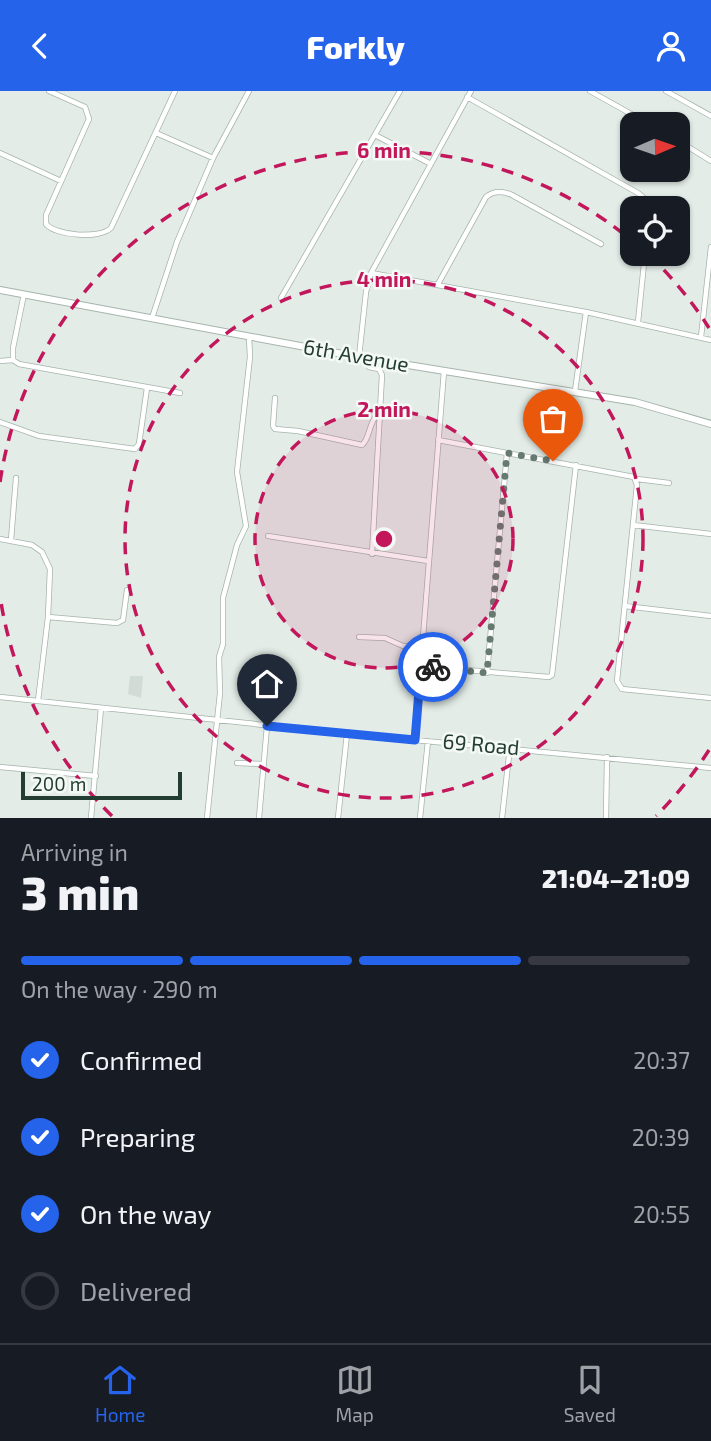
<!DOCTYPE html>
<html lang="en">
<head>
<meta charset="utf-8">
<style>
  body { margin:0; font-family:"Exo 2",sans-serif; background:#242831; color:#f1f3f6; height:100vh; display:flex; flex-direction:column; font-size:26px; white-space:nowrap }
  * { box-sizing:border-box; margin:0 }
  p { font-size:23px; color:#9ea1a6 }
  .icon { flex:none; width:38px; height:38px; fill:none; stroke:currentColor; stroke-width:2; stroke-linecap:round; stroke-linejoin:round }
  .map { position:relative; height:727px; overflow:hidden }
  .details { display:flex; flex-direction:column; background:#171b24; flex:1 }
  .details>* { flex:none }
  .needle { width:46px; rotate:88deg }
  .tools { position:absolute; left:620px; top:21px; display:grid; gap:14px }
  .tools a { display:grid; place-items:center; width:70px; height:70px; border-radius:14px; background:#171b24; box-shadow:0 2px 5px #0004; font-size:35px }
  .scale { position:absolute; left:21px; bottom:18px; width:161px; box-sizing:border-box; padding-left:7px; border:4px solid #243d33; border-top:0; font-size:19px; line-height:24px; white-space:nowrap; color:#243d33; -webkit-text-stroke:5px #f4f9f6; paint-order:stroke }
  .pin { position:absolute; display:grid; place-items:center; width:60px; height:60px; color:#fff; margin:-72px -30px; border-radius:50% 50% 50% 0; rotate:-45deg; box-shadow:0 0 7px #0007 }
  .pin .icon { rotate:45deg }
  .courier { position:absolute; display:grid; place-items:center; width:70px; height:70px; margin:-35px; border:5px solid #2563eb; border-radius:50%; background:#fff; color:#222; box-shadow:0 2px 9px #0007 }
  .headline em { font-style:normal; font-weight:800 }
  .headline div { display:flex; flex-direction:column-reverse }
  .headline { display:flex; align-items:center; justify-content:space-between; height:119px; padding:0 21px }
  h1 { font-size:46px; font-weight:800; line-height:52px }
  .bar { display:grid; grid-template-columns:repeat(4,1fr); gap:10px 7px; align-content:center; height:84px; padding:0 21px }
  .bar i { height:9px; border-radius:5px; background:#363941 }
  .bar .selected { background:#2563eb }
  .bar p { grid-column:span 4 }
  ol { padding:0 21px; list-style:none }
  li { display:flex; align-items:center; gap:21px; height:77px }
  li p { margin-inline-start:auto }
  li .icon { padding:7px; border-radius:50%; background:#2563eb; color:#fff; stroke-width:4 }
  li:last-child { color:#9ea1a6 }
  li i { width:38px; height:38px; border:4px solid #363941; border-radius:50% }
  header { display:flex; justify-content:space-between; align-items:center; height:91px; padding:0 21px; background:#2563eb; color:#fff; font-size:32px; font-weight:800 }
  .menu { display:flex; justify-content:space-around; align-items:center; height:98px; border-top:2px solid #363941; background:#171b24; font-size:19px; color:#9ea1a6 }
  .menu a { display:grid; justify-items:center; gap:4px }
  .menu .selected { color:#2563eb }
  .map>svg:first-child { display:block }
  .built { fill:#d2dcd6 }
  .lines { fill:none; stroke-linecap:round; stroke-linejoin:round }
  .minor-casing { stroke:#a6b4ad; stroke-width:6 }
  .tertiary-casing { stroke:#a6b4ad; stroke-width:8 }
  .minor { stroke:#fff; stroke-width:4.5 }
  .tertiary { stroke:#fff; stroke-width:6 }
  .done { stroke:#677a72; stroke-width:7; stroke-dasharray:0 12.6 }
  .route { stroke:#2563eb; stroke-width:9 }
  .ring { fill:none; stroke:#c2185b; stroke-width:3.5; stroke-dasharray:12 9 }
  .labels { text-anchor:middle; stroke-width:5; stroke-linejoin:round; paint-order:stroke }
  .street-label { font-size:21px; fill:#243d33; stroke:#f4f9f6 }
  .centre { fill:#c2185b; stroke:#f4f9f6; stroke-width:3.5 }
  .ring-label { font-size:21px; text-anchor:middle; font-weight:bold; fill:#c2185b; stroke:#f4f9f6; stroke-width:5; stroke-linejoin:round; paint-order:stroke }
</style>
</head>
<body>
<header><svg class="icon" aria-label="back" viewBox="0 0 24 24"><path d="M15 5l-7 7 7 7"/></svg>Forkly<svg class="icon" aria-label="person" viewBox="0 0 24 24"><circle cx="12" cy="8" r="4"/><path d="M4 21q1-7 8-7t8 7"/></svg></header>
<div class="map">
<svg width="711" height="727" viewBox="0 0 711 727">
  <rect width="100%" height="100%" fill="#e3ece7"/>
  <path class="built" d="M130,585h13l-2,22 -13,-4z"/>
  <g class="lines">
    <defs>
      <path id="minor" d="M49,0l36,16 4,12 -43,96v9c10,12 54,15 65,4l64,-137
        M590,0l59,33
        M666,0l45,25
        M467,6l171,96 6,5 5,10
        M156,42l57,25
        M375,44l56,29
        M677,49l34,21
        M0,62l61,28
        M371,182l215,39 125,28
        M438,193l48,-87c8,-7 17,-6 26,-2l89,49
        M281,207l119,-207
        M152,227l25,-76 36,-84 36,-67
        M638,231l7,-68
        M701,246l10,-90
        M359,266l7,-65 5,-19 100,-182
        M369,268v8l10,2 3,6 -10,179
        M13,269v-12l11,-54
        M0,270l13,-1 6,4 161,29
        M575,300l11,-79
        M275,307l-2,28 2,3 23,2 64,14c9,-8 5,-21 18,-34
        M0,331l39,14 96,13 4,-5 8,-56
        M438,349l196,37 3,8 -20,196 5,8 89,9
        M637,388l32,4
        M633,434l78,9
        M268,445l160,25
        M0,448l32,6 10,7 8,17 -2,48 -10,84
        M11,449l5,-62
        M625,515l86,10
        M48,526l69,6 6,-3 4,-30
        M359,546l26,1 18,8h19
        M421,575l128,11 3,-2 24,-210
        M487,582l20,-220
        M0,606l340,36 371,35
        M415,648l29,-368
        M237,672l27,1
        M0,676l96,9
        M91,727l10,-110
        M207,727l13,-125 -1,-36 4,-13v-46l14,-53 9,-19 -9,-54 13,-115 -1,-20
        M259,727l8,-92
        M338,727l9,-84
        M420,727l8,-77
        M502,727l8,-71
        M606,727l1,-61"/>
      <path id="tertiary" d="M0,199l359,67 276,45 76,22"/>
    </defs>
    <use href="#minor" class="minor-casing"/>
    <use href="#tertiary" class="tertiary-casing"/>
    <use href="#minor" class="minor"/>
    <use href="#tertiary" class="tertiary"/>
  </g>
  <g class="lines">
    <path class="done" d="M433,576l54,6 20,-220 46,8"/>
    <path class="route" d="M267,635l148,14 6,-74 12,1"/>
  </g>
  <circle cx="384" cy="448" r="129" fill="#c2185b" fill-opacity=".12"/>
  <g class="ring">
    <circle cx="384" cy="448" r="129"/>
    <circle cx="384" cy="448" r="259"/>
    <path d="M709 659A388 388 0 0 1 656 725M112 725A388 388 0 0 1 0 505M0 391A388 388 0 0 1 631 149M649 164A388 388 0 0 1 709 237"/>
  </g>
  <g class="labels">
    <g class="street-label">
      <text transform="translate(356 265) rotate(10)" y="7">6th Avenue</text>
      <text transform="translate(481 654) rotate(5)" y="7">69 Road</text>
    </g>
  </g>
  <circle cx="384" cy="448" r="10" class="centre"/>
  <g class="ring-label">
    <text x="384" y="67">6 min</text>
    <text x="384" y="196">4 min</text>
    <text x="384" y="326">2 min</text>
  </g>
</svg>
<div class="tools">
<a><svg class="needle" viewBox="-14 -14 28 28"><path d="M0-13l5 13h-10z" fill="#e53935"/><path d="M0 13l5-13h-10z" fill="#9ea1a6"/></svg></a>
<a><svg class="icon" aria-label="locate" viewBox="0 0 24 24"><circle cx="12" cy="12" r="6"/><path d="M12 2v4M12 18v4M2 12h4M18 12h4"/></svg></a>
</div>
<div class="scale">200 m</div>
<div class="pin" style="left:553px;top:370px;background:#ea580c"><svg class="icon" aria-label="bag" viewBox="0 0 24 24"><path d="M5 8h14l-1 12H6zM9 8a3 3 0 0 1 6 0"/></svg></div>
<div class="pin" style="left:267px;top:635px;background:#1f2937"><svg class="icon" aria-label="home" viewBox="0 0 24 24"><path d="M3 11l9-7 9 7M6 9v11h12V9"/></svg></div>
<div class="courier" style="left:433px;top:576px"><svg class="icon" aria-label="bike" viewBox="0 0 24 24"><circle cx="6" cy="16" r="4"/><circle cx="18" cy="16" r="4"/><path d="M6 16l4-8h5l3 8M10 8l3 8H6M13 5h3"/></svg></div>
</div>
<section class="details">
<div class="headline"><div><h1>3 min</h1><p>Arriving in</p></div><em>21:04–21:09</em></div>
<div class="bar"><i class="selected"></i><i class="selected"></i><i class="selected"></i><i></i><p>On the way · 290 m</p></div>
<ol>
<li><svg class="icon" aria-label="check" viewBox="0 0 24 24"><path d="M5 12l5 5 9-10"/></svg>Confirmed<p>20:37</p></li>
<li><svg class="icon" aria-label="check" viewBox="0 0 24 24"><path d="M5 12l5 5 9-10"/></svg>Preparing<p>20:39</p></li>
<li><svg class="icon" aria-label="check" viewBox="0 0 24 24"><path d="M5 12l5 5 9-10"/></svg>On the way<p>20:55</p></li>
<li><i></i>Delivered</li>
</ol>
</section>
<nav class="menu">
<a class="selected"><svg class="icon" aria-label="home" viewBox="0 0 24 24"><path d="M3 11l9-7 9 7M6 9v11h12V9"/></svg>Home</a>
<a><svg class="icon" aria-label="map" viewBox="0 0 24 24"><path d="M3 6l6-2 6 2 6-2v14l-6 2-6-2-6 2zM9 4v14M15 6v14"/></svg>Map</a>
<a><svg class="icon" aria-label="saved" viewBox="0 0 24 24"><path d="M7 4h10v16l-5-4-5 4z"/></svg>Saved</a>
</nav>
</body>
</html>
